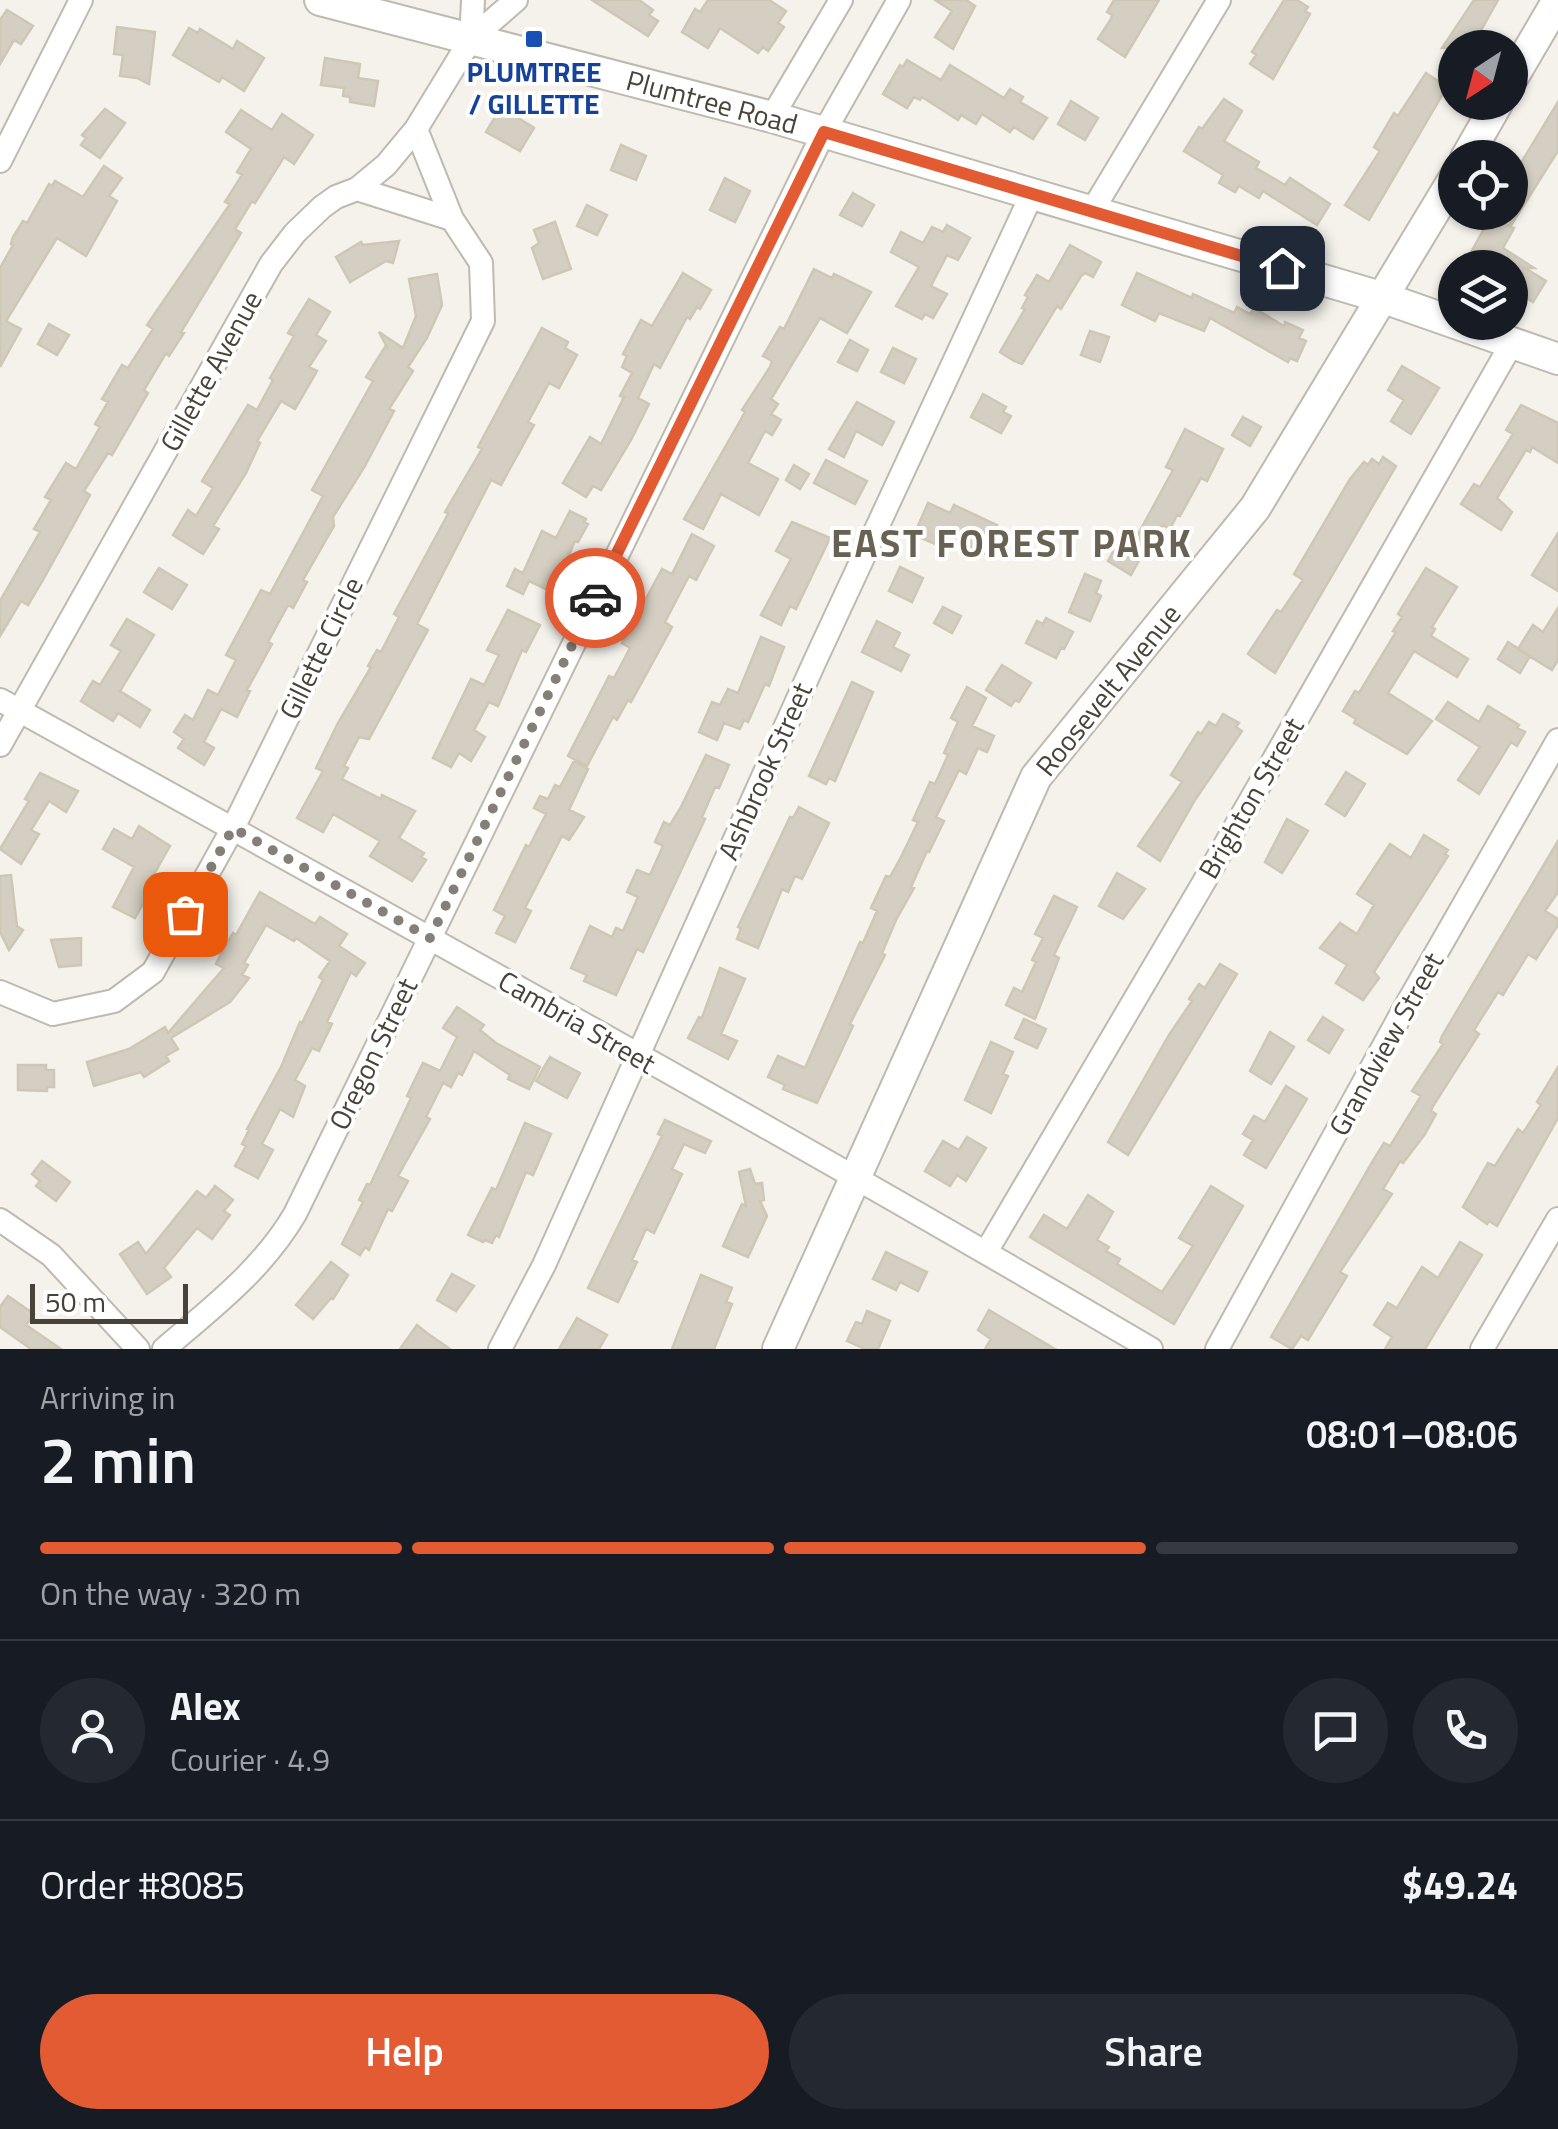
<!DOCTYPE html>
<html lang="en">
<head>
<meta charset="utf-8">
<style>
  body { margin:0; font-family:"Titillium Web",sans-serif; background:#242831; color:#f1f3f6; height:100vh; display:flex; flex-direction:column; font-size:38px; white-space:nowrap }
  * { box-sizing:border-box; margin:0 }
  p { font-size:32px; color:#9ea1a6 }
  .icon { flex:none; width:55px; height:55px; fill:none; stroke:currentColor; stroke-width:2; stroke-linecap:round; stroke-linejoin:round }
  .map { position:relative; height:1349px; overflow:hidden }
  .drawer { display:flex; flex-direction:column; background:#171b24; flex:1 }
  .drawer>* { flex:none }
  .needle { width:65px; rotate:216deg }
  .controls { position:absolute; left:1438px; top:30px; display:grid; gap:20px }
  .controls a { display:grid; place-items:center; width:90px; height:90px; border-radius:50%; background:#171b24; box-shadow:0 2px 8px #0004; font-size:50px }
  .scale { position:absolute; left:30px; bottom:25px; width:158px; box-sizing:border-box; padding-left:10px; border:5px solid #48433a; border-top:0; font-size:28px; line-height:35px; white-space:nowrap; color:#48433a; -webkit-text-stroke:8px #fff; paint-order:stroke }
  .pin { position:absolute; display:grid; place-items:center; width:85px; height:85px; color:#fff; margin:-42px; border-radius:20px; box-shadow:0 5px 15px #0006 }
  .courier { position:absolute; display:grid; place-items:center; width:100px; height:100px; margin:-50px; border:8px solid #e35b33; border-radius:50%; background:#fff; color:#222; box-shadow:0 2px 12px #0007 }
  .headline em { font-style:normal; font-weight:600 }
  .headline div { display:flex; flex-direction:column-reverse }
  .headline { display:flex; align-items:center; justify-content:space-between; height:170px; padding:0 40px }
  h1 { font-size:65px; font-weight:600; line-height:75px }
  .bar { display:grid; grid-template-columns:repeat(4,1fr); gap:15px 10px; align-content:center; height:120px; padding:0 40px }
  .bar i { height:12px; border-radius:8px; background:#363941 }
  .bar .on { background:#e35b33 }
  .bar p { grid-column:span 4 }
  .line { display:flex; align-items:center; gap:25px; padding:0 40px; border-top:2px solid #363941 }
  .line div { flex:1 }
  .round { display:grid; place-items:center; flex:none; width:105px; height:105px; border-radius:52px; background:#242831 }
  .button { display:flex; gap:20px; margin-top:auto; padding:20px 40px }
  .button a { flex:1; height:115px; border-radius:60px; background:#e35b33; color:#fff; font-size:40px; font-weight:600; line-height:115px; text-align:center }
  .button a+a { background:#242831; color:#f1f3f6 }
  .map>svg:first-child { display:block }
  .building { fill:#d4cfc2; stroke:#cfc7b6; stroke-width:2.5 }
  .lines { fill:none; stroke-linecap:round; stroke-linejoin:round }
  .minor-casing { stroke:#bfbaaf; stroke-width:26 }
  .tertiary-casing { stroke:#bfbaaf; stroke-width:34 }
  .minor { stroke:#fff; stroke-width:22 }
  .tertiary { stroke:#fff; stroke-width:30 }
  .done { stroke:#848078; stroke-width:10; stroke-dasharray:0 18 }
  .route { stroke:#e35b33; stroke-width:12 }
  .transit-dot { fill:#1a4fb4; stroke:#fff; stroke-width:4 }
  .labels { text-anchor:middle; stroke-width:8; stroke-linejoin:round; paint-order:stroke }
  .transit-label { font-size:28px; font-weight:bold; fill:#164399; stroke:#fff }
  .street-label { font-size:28px; fill:#48433a; stroke:#fff }
  .district-label { font-size:38px; font-weight:bold; letter-spacing:2.5px; fill:#696252; stroke:#fff }
</style>
</head>
<body>
<div class="map">
<svg width="1558" height="1349" viewBox="0 0 1558 1349">
  <rect width="100%" height="100%" fill="#f4f2eb"/>
  <path class="building" d="M592,0h47l14,10 -4,5 9,6 -10,15z
    M708,0h61l17,11 -8,12 6,4 -16,24 -5,-4 -5,6 -38,-25 -12,20 -26,-16 13,-23 5,3z
    M935,0h31l9,6 -22,43 -18,-12 17,-26z
    M1114,0h45l-34,57 -27,-18 13,-20 1,-4 -5,-3z
    M1284,0h13l11,7 -3,4 5,3 -37,65 -23,-15 6,-9 -4,-3z
    M1474,0h24l-27,48h-29z
    M7,10l26,16 -12,18 -7,-4 -14,24v-44z
    M117,27l38,5 -6,52 -12,-6 -17,-2 3,-21 -9,-1z
    M189,28l9,5 2,-4 33,20 4,-8 27,17 -20,33 -22,-14 -3,5 -46,-27z
    M325,58l35,6 -2,14 20,3 -4,25 -24,-4v-5l-7,-1 1,-8 -23,-3z
    M907,60l34,20 9,-15 54,33 6,-9 13,8 -3,5 27,16 -14,21 -19,-12 -4,5 -28,-18 -6,10 -15,-9 -3,5 -36,-23 -2,3 -6,-3 -7,11 -24,-14 17,-29 3,2z
    M1426,73l21,14 -78,133 -24,-15 35,-54 -6,-4 20,-34 4,3z
    M1224,99l18,12 -18,30 35,21 -3,6 29,17 5,-7 40,26 -13,21 -54,-34 -4,7 -20,-12 -4,6 -16,-9 4,-8 -39,-24 15,-24 3,2z
    M1071,101l27,17 -13,22 -27,-16z
    M1558,102v49l-48,76 4,1 -11,20 31,20h-9l21,13 -13,21 -23,-14v-20h-17l-23,-14 21,-38 19,10v-45z
    M501,107l33,21 -14,23 -34,-19z
    M105,109l20,14 -25,35 -19,-13 5,-7 -4,-3z
    M241,110l31,20 10,-16 31,21 -19,29 -10,-7 -29,46 -3,-2 -17,28 6,4 -60,99 3,1 -15,23 -3,-3 -22,37 4,3 -36,62 -4,-2 -24,38 6,4 -47,85 -15,25 -7,-4 -21,35v-35l40,-69 -6,-3 17,-29 -6,-3 21,-34 10,6 24,-42 -5,-3 13,-22 -6,-3 20,-34 6,3 25,-39 -6,-4 83,-121 -5,-2 17,-27 -5,-3 14,-23 -25,-17z
    M621,145l25,11 -10,24 -25,-10z
    M104,166l18,12 -13,18 8,5 -31,55 -29,-18 -51,83 15,8 -21,38v-99l13,-23 -2,-1 2,-7 10,-16 4,2 22,-39 3,2 3,-5 28,16z
    M725,178l25,13 -15,31 -25,-12z
    M853,193l21,12 -12,21 -22,-11z
    M587,205l20,10 -10,20 -20,-9z
    M555,222l16,47 -28,10 -11,-31 7,-5 -5,-13z
    M947,225l23,13 -12,22 -11,-5 -16,31 16,8 -14,24 -8,-4 -3,5 -26,-13 23,-39 -28,-15 10,-20 22,11 9,-16 11,5z
    M399,241l-6,22 -7,-2 -36,21 -14,-25 25,-15 2,3z
    M1070,245l31,17 -8,15 -8,-4 -4,3 -20,33 -4,-3 -35,58 -8,-3 -14,-9 25,-43 -3,-1 6,-11 -3,-2 12,-20 12,7z
    M814,269l18,9 2,-4 37,18 -24,41 -27,-15 -49,81 7,5 -7,10 10,6 -9,15 -7,-4 -17,32 30,16 -19,36 -38,-21 -18,35 -19,-10 56,-98 5,-9 -3,-2 28,-43 2,-6 -9,-5 17,-29 4,2z
    M683,273l28,17 -11,19 -3,-2 -7,12 -3,-2 -27,51 -6,-4 -16,34 11,6 -18,36 -30,50 -8,-4 -7,11 -23,-14 27,-46 11,7 23,-47 -4,-1 12,-23 -10,-6 5,-11 -4,-2 18,-34 11,6z
    M1137,273l55,25 1,-4 41,19 3,-6 13,7 4,-6 30,18 1,-4 18,8 -4,8 7,3 -9,20 -7,-3 -2,4 -78,-44 -6,13 -45,-18 -4,8 -33,-16z
    M437,274l5,31 -15,33 -19,29 5,4 -24,38 5,2 -29,55 -32,51 1,9 -31,54 4,2 -14,26 -5,-3 -20,37 4,2 -25,46 3,1 -13,26 -16,-8 -17,33 10,6 -10,17 -26,-17 6,-9 -10,-7 11,-17 8,5 15,-30 10,5 18,-35 -10,-5 35,-65 9,4 53,-98 -11,-6 61,-109 -7,-4 19,-30 3,2 -9,-17 24,16 13,-32 -7,-37z
    M309,299l21,13 -14,23 10,6 -17,26 8,4 -22,38 -14,-8 -24,40 3,2 -14,30 -33,53 6,3 -16,25 -30,-19 15,-25 8,6 17,-28 -11,-7 46,-76 9,5 16,-30 -3,-2 24,-42 -6,-3z
    M49,324l20,11 -12,20 -19,-11z
    M542,328l26,14 -3,6 12,7 -18,33 -10,-5 -21,39 6,3 -33,60 -10,-5 -74,144 11,6 -59,109 -10,-2 -15,29 4,2 -6,11 39,20 1,-4 33,16 -16,27 25,15 -3,4 5,3 -14,21 -42,-25 10,-15 -47,-27 -10,18 -26,-14 26,-47 -7,-3 22,-45 33,-56 -3,-1 9,-16 4,2 18,-35 -5,-3 54,-100 -3,-2 37,-63 -4,-2z
    M1090,331l19,6 -9,25 -19,-7z
    M850,340l18,10 -11,21 -19,-9z
    M893,348l23,11 -12,24 -23,-11z
    M1402,366l37,22 -28,46 -20,-13 13,-21 -16,-10z
    M983,394l23,13 -3,5 8,4 -10,17 -30,-16z
    M857,402l37,20 -12,23 -26,-14 -12,26 -15,-8z
    M1521,405l37,18v40l-26,-16 -2,5 -4,-2 -29,48 15,14 -11,18 -40,-26 13,-20 6,3 33,-53 -7,-4z
    M1243,417l18,10 -11,19 -18,-11z
    M1185,429l38,20 -16,32 -6,-3 -21,38 -3,-1 -7,14 -7,-4 -19,34 -3,-2 -10,18 -23,-14 14,-26 4,-3 10,6 37,-68 -7,-3z
    M1383,457l13,9 -121,207 -27,-19 29,-44 4,2 22,-32 -9,-6 56,-95 14,-17 4,3 4,-6 7,5z
    M826,460l41,21 -12,23 -41,-21z
    M794,465l15,9 -9,15 -14,-9z
    M928,503l22,10 4,-8 43,20 -13,28 -35,-15 -4,10 -26,-11 2,-4 -5,-3z
    M570,511l16,8 -2,3 4,2 -10,18 -3,-1 -23,51 -23,-11 -6,13 -16,-8 8,-17 8,4 19,-42 14,7z
    M792,522l38,16 -34,71 -6,-3 -9,19 -20,-10 30,-56 -15,-8z
    M1558,533v58l-26,-16z
    M692,534l22,12 -18,34 -7,-4 -24,46 7,5 -41,75 -3,-2 -11,20 -4,-3 -26,49 -19,-10 41,-80 5,2 16,-30 -8,-5 40,-74 10,5z
    M900,567l23,11 -11,24 -23,-11z
    M159,568l28,17 -15,24 -28,-17z
    M1426,568l31,19 -25,40 3,2 -4,7 37,23 -11,18 -43,-26 -26,42 44,28 -25,33 -53,-31 2,-4 -13,-8 12,-20 4,2 37,-61 -3,-1 9,-14 -4,-3z
    M1085,574l16,7 -5,12 5,3 -11,25 -21,-9z
    M943,607l18,9 -9,17 -18,-10z
    M1558,608v52l-6,10 -34,-21 15,-24 10,7z
    M508,610l32,15 -14,27 -4,-2 -24,56 -9,-4 -15,28 11,7 -14,24 -12,-8 -8,14 -18,-9 38,-79 13,6 15,-30 -12,-5z
    M1046,618l27,14 -9,17 -3,-1 -5,10 -30,-15 11,-22 6,3z
    M127,619l27,16 -34,56 30,19 -10,17 -22,-14 -5,8 -32,-20 12,-20 7,4 21,-34 -10,-6z
    M877,621l23,12 -7,14 16,8 -8,16 -39,-19z
    M761,637l23,10 -15,39 -4,-2 -17,38 -4,-2 -4,9 -16,-6 -7,17 -18,-8 13,-30 8,3 8,-16 10,4z
    M1508,642l22,14 -10,17 -22,-14z
    M1002,665l29,18 -12,19 -4,-2 -4,6 -25,-16z
    M852,682l21,10 -38,89 -6,-3 -3,6 -17,-8z
    M967,687l19,11 -14,28 22,10 -7,16 -9,-4 -12,26 -7,-4 -23,47 8,4 -15,31 -2,-1 -16,36 3,1 -18,32 -14,33 3,2 -35,69 3,2 -36,77 -34,-14 2,-4 -17,-8 10,-21 27,12 55,-126 3,1 14,-32 -6,-3 15,-32 4,1 11,-20 17,-35 -5,-2 9,-20 8,-18 5,2 13,-29 -4,-2 14,-31 -7,-4z
    M1448,702l31,20 9,-16 31,19 -2,3 8,4 -8,14 -6,-4 -32,52 -21,-14 22,-33 -44,-28z
    M1223,714l16,9 -3,4 6,4 -47,69 -35,61 -22,-15 44,-64 -11,-7 27,-43 3,2 8,-12 7,4z
    M706,755l23,10 -10,23 -4,-1 -13,30 3,2 -62,133 -6,-3 -21,46 -32,-14 3,-6 -16,-7 19,-42 22,11 4,-9 7,3 15,-34 -11,-5 10,-22 13,5 13,-29 -8,-4 9,-20 6,3 11,-18z
    M574,761l14,8 -19,41 15,7 -15,23 -7,-4 -37,72 6,3 -16,31 -19,-9 9,-17 -11,-6 32,-65 3,2 17,-33 -12,-6 6,-12 8,3 7,-14 5,2z
    M1346,772l19,12 -20,32 -19,-12z
    M40,773l38,18 -12,21 -17,-11 -18,29 8,4 -18,30 -21,-15 29,-48 -4,-2z
    M799,807l30,16 -27,56 -7,-3 -7,16 -6,-3 -24,59 -21,-9 4,-11 -3,-1 52,-110 3,1z
    M1287,819l21,12 -26,42 -17,-11z
    M139,826l31,20 -21,37 -3,8 3,2 -14,25 -22,-11 21,-40 -31,-18 11,-20 18,10z
    M1424,835l24,15 -3,4 3,2 -74,116 5,6 -16,22 -27,-17 11,-18 -27,-17 20,-25 17,11 17,-29 -17,-11 33,-50 21,14z
    M1558,841v51l-13,19 13,8v6l-22,34 -8,-5 -25,41 -5,-3 -24,38 5,4 -46,72 -2,5 5,3 -11,20 -22,29 -3,-2 -17,28 9,5 -52,78 7,4 -39,64 -7,-4 -9,13 -21,-12 103,-178 10,-16 6,3 31,-50 -9,-5 31,-47 -3,-2 2,-6z
    M1117,873l28,16 -22,30 -24,-13z
    M11,875l6,51 6,4 -14,20 -9,-18v-56z
    M260,892l55,32 5,-7 27,17 -8,12 26,17 -9,13 -5,-4 -24,50 5,2 -13,27 -7,-3 -17,32 10,6 -12,31 -13,-8 -18,35 11,6 -15,28 -23,-12 11,-20 -4,-2 7,-14 -2,-1 34,-62 19,-45 2,1 21,-43 -4,-3 11,-16 -34,-23 -2,3 -28,-16 -22,38 4,2 -6,10 7,3 -19,24 -59,36 7,11 -12,7 3,5 -25,16 -3,-5 -47,14 -7,-24 42,-13 36,-22 3,6 56,-65 -8,-4 5,-10 12,-21 3,2z
    M1054,896l23,11 -23,48 5,3 -24,61 -29,-14 8,-17 8,4 14,-30 -4,-2 11,-22 -8,-4z
    M81,938v27l-22,2 -8,-27z
    M1220,964l17,10 -109,181 -20,-13 61,-107 23,-34 -3,-2 10,-15 6,4z
    M720,968l25,11 -24,55 16,7 -9,18 -40,-21 11,-21 3,1z
    M457,1007l27,18 -4,5 16,13 44,24 -11,22 -21,-10 2,-4 -36,-24 -12,24 -4,-2 -7,14 -8,-4 -17,34 4,2 -32,57 10,5 -16,30 -4,-2 -19,41 -4,-3 -5,8 -18,-11 21,-42 -4,-2 8,-16 3,1 41,-87 -4,-2 16,-33 17,8 17,-34 -14,-9z
    M1323,1017l20,13 -14,23 -21,-13z
    M1024,1019l22,10 -9,19 -22,-10z
    M1270,1032l24,15 -23,37 -21,-13z
    M991,1042l22,10 -10,22 5,2 -17,37 -26,-13z
    M550,1057l30,16 -13,25 -31,-17z
    M18,1065h28v5h8v17h-7v4l-29,-1z
    M1558,1067v51l-61,108 -8,-5 -2,3 -24,-17 25,-44 7,3 23,-37 5,4 18,-28 -4,-3z
    M1286,1086l21,13 -41,69 -22,-13 9,-15 -10,-6 11,-18 11,6z
    M665,1120l46,21 -6,12 -21,-9 -12,25 10,5 -28,59 -8,-4 -14,31 5,2 -19,40 -30,-14 74,-152 -4,-2z
    M525,1123l26,11 -18,41 -7,-3 -27,65 -3,-2 -4,8 -7,-3 -2,2 -15,-7 24,-47 4,2z
    M967,1137l19,11 -20,33 -9,-6 -7,11 -25,-15 18,-30 16,9z
    M42,1161l28,21 -14,19 -20,-15 4,-5 -8,-7z
    M750,1169l5,15 7,-1 2,17 -4,1 7,15 -19,41 -25,-11 19,-42 4,2 -7,-34z
    M215,1186l18,14 -9,11 6,4 -18,24 -15,-11 -33,40 7,9 -24,17 -27,-40 18,-12 8,12 51,-63 9,7z
    M1211,1186l32,20 -69,118 -144,-87 14,-22 23,14 21,-34 25,17 -16,28 12,7 -3,4 14,8 -3,5 45,28 31,-46 -14,-8z
    M1460,1242l22,13 -57,94h-40l7,-12 -18,-12 14,-22 9,5 25,-41 16,11z
    M886,1252l41,20 -9,19 -18,-9 -4,8 -23,-11z
    M331,1262l17,13 -15,24 -2,-1 -18,21 -17,-14z
    M452,1274l22,12 -18,25 -19,-11z
    M701,1275l31,13 -6,14 6,2 -18,45h-42z
    M8,1296l26,18 -8,11 35,24h-30l-31,-22v-20z
    M989,1310l66,39h-70l6,-10 -13,-9z
    M867,1311l23,10 -12,28h-13l-18,-8 9,-19 6,2z
    M577,1318l30,17 -8,14h-40z
    M417,1325l10,8 23,16h-50z"/>
  <g class="lines">
    <defs>
      <path id="minor" d="M471,39l2,-39
        M772,117l69,-117
        M416,129l36,90
        M0,161l81,-161
        M1092,211l127,-211
        M0,700c385,213 772,426 1151,649
        M0,745l271,-481 24,-31 27,-26 14,-10 21,-8 29,-24 30,-36 55,-90 45,-39
        M0,992l53,22 61,-13 39,-29 80,-144 250,-507 -2,-58 -29,-44 -95,-30
        M0,1220l51,35 87,94
        M986,1252l215,-365 311,-544
        M164,1349c49,-42 98,-79 131,-135l529,-1082 75,-132
        M500,1349l44,-84 270,-602 218,-469
        M1217,1349l186,-338 155,-271
        M1482,1349l76,-130"/>
      <path id="tertiary" d="M320,0l452,117 612,181 174,61
        M1510,82l48,-82
        M1466,158l32,-56
        M778,1349l258,-572 219,-269 200,-331"/>
    </defs>
    <use href="#minor" class="minor-casing"/>
    <use href="#tertiary" class="tertiary-casing"/>
    <use href="#minor" class="minor"/>
    <use href="#tertiary" class="tertiary"/>
  </g>
  <g class="lines">
    <path class="done" d="M185,914l48,-86 197,110 165,-340"/>
    <path class="route" d="M595,598l229,-466 458,136"/>
  </g>
  <rect class="transit-dot" x="524" y="29" width="20" height="20" rx="5"/>
  <g class="labels">
    <g class="transit-label">
      <text x="534" y="82">PLUMTREE<tspan x="534" dy="32">/ GILLETTE</tspan></text>
    </g>
    <g class="street-label">
      <text transform="translate(712 102) rotate(15)" y="10">Plumtree Road</text>
      <text transform="translate(211 371) rotate(-61)" y="10">Gillette Avenue</text>
      <text transform="translate(321 648) rotate(-64)" y="10">Gillette Circle</text>
      <text transform="translate(1108 690) rotate(-51)" y="10">Roosevelt Avenue</text>
      <text transform="translate(765 771) rotate(-66)" y="10">Ashbrook Street</text>
      <text transform="translate(1251 798) rotate(-60)" y="10">Brighton Street</text>
      <text transform="translate(577 1022) rotate(30)" y="10">Cambria Street</text>
      <text transform="translate(1386 1044) rotate(-61)" y="10">Grandview Street</text>
      <text transform="translate(373 1054) rotate(-64)" y="10">Oregon Street</text>
    </g>
    <g class="district-label">
      <text x="1012" y="557">EAST FOREST PARK</text>
    </g>
  </g>
</svg>
<div class="controls">
<a><svg class="needle" viewBox="-14 -14 28 28"><path d="M0-13l5 13h-10z" fill="#e53935"/><path d="M0 13l5-13h-10z" fill="#9ea1a6"/></svg></a>
<a><svg class="icon" aria-label="locate" viewBox="0 0 24 24"><circle cx="12" cy="12" r="6"/><path d="M12 2v4M12 18v4M2 12h4M18 12h4"/></svg></a>
<a><svg class="icon" aria-label="layers" viewBox="0 0 24 24"><path d="M12 4l9 5-9 5-9-5zM3 14l9 5 9-5"/></svg></a>
</div>
<div class="scale">50 m</div>
<div class="pin" style="left:185px;top:914px;background:#ea580c"><svg class="icon" aria-label="bag" viewBox="0 0 24 24"><path d="M5 8h14l-1 12H6zM9 8a3 3 0 0 1 6 0"/></svg></div>
<div class="pin" style="left:1282px;top:268px;background:#1f2937"><svg class="icon" aria-label="home" viewBox="0 0 24 24"><path d="M3 11l9-7 9 7M6 9v11h12V9"/></svg></div>
<div class="courier" style="left:595px;top:598px"><svg class="icon" aria-label="car" viewBox="0 0 24 24"><path d="M5 17H2v-5l4-1 3-4h7l3 4 3 1v5h-3M9 17h6M6 11h13"/><circle cx="7" cy="17" r="2"/><circle cx="17" cy="17" r="2"/></svg></div>
</div>
<section class="drawer">
<div class="headline"><div><h1>2 min</h1><p>Arriving in</p></div><em>08:01–08:06</em></div>
<div class="bar"><i class="on"></i><i class="on"></i><i class="on"></i><i></i><p>On the way · 320 m</p></div>
<div class="line" style="height:180px"><a class="round"><svg class="icon" aria-label="person" viewBox="0 0 24 24"><circle cx="12" cy="8" r="4"/><path d="M4 21q1-7 8-7t8 7"/></svg></a><div><b>Alex</b><p>Courier · 4.9</p></div><a class="round"><svg class="icon" aria-label="chat" viewBox="0 0 24 24"><path d="M4 5h16v11H9l-5 4z"/></svg></a><a class="round"><svg class="icon" aria-label="phone" viewBox="0 0 24 24"><path d="M5 4h4l2 5-3 2q2 4 5 5l2-3 5 2v4C11 20 4 13 5 4z"/></svg></a></div>
<div class="line" style="height:130px"><div>Order #8085</div><b>$49.24</b></div>
<div class="button"><a>Help</a><a>Share</a></div>
</section>
</body>
</html>
